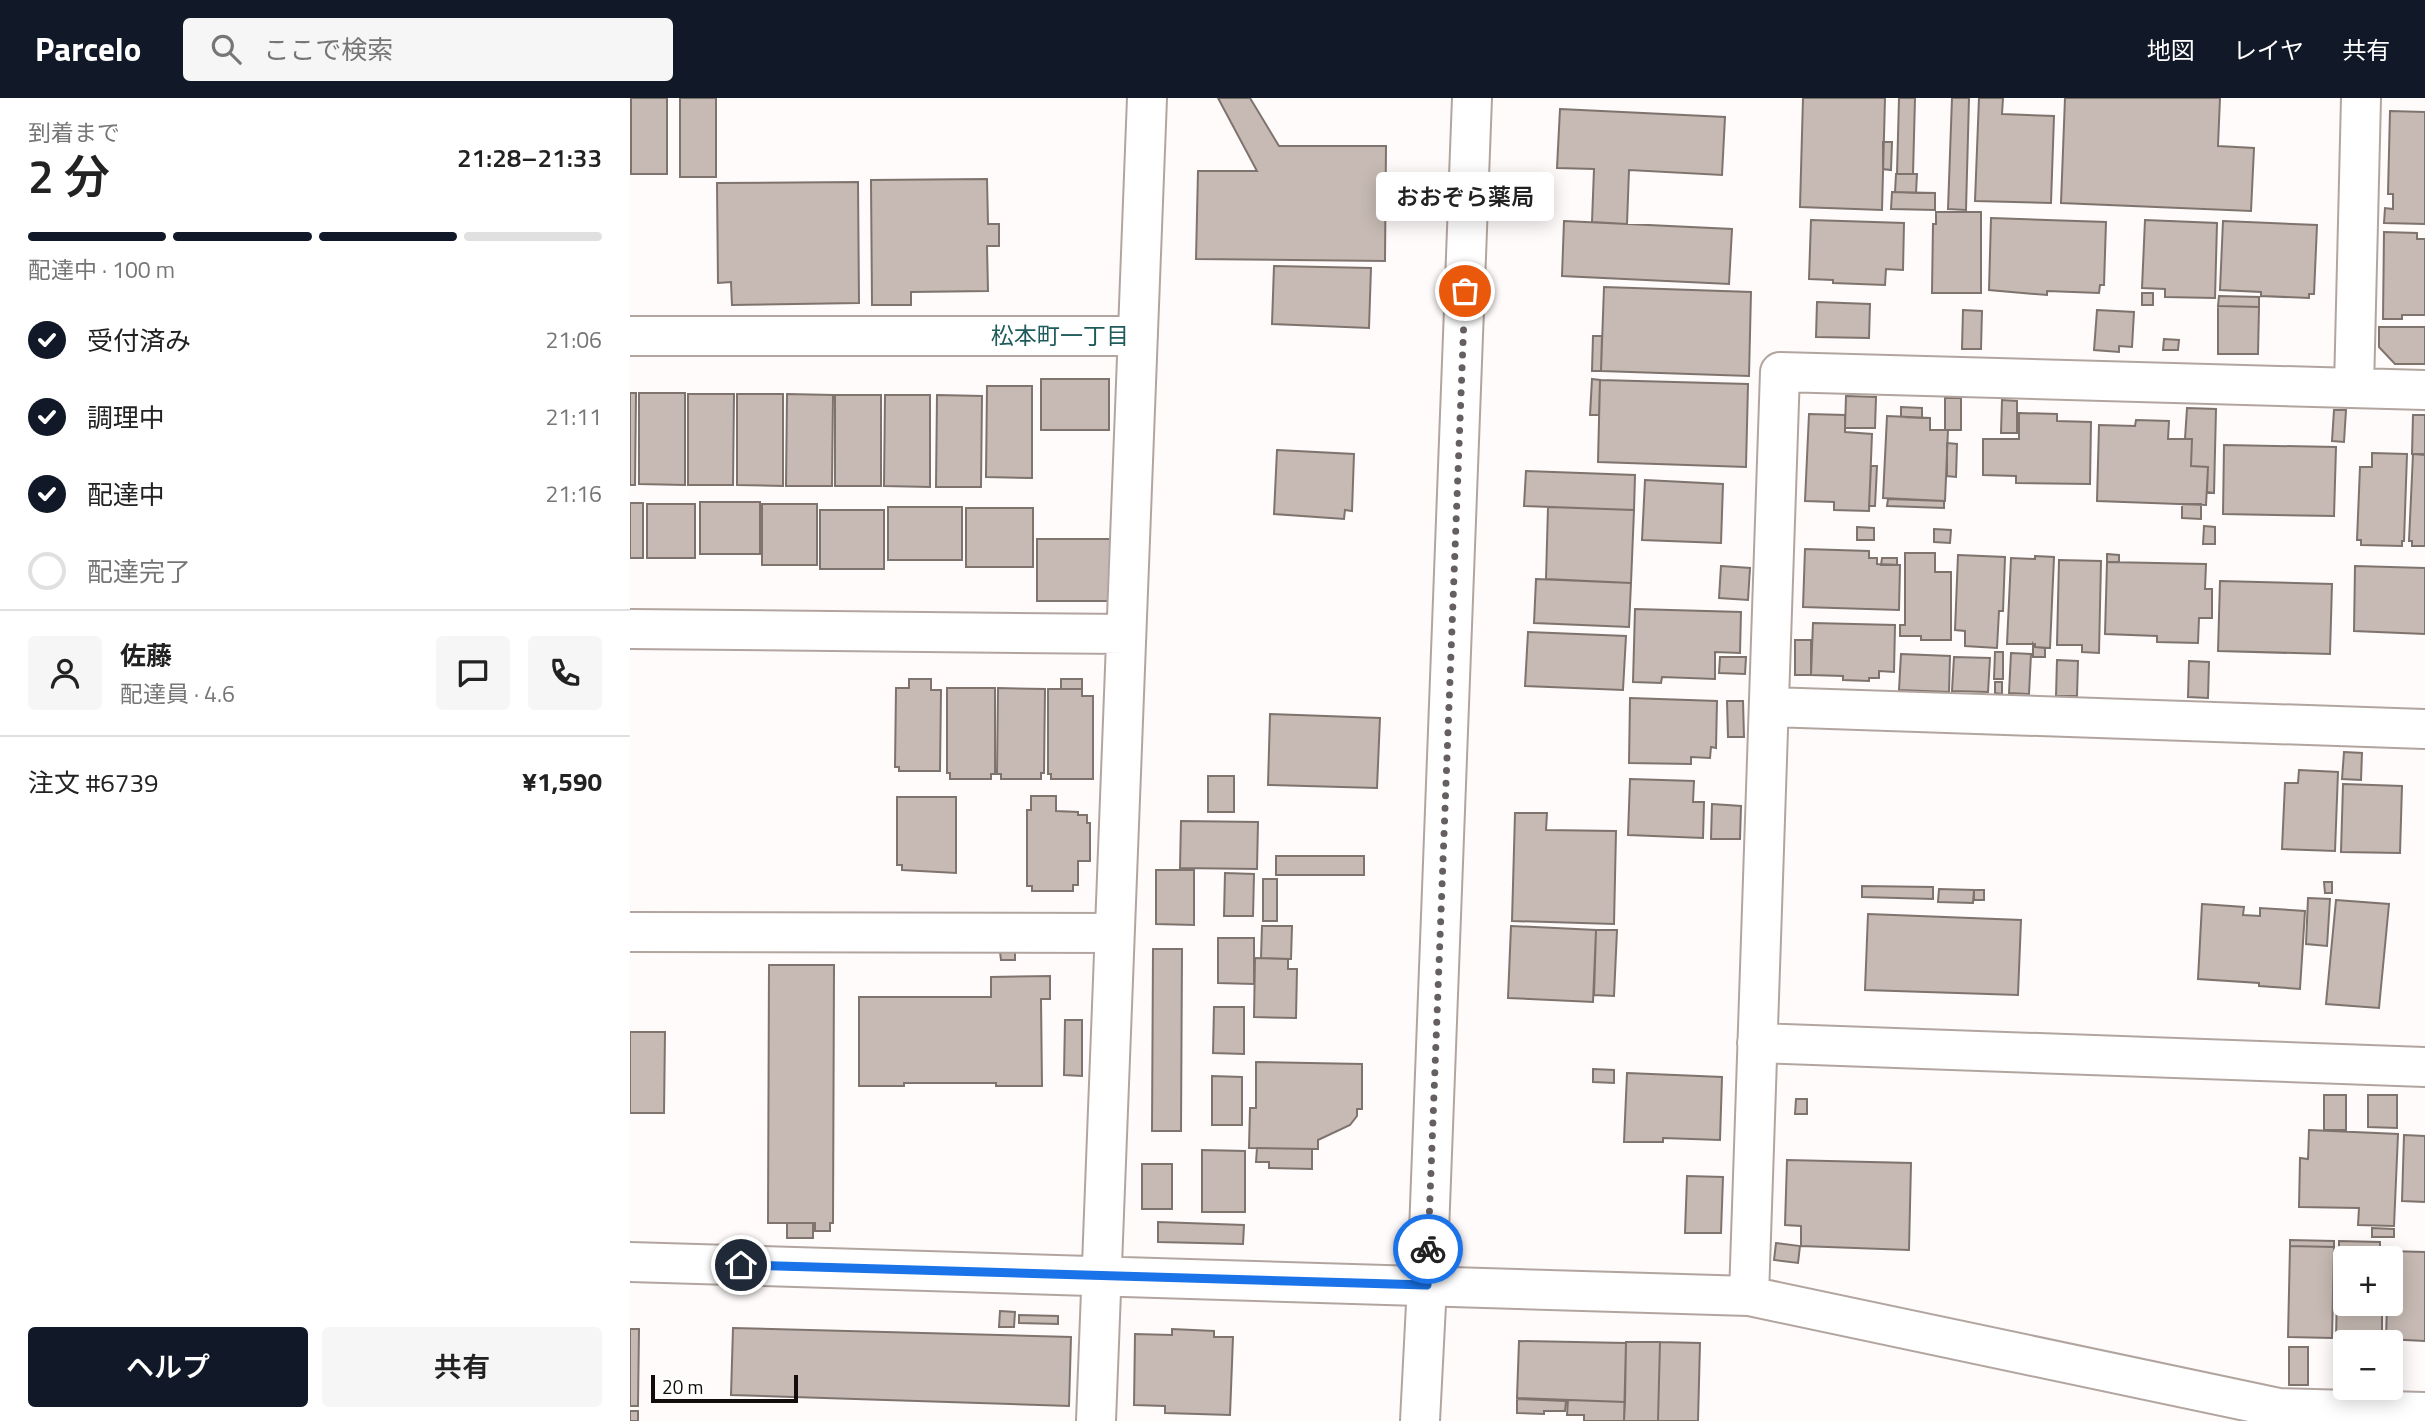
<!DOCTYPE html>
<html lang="ja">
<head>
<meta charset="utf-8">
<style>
  body { margin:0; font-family:"Titillium Web","Noto Sans JP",sans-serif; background:#f6f6f6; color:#222; height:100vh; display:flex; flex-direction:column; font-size:26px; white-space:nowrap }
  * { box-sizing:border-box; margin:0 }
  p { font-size:23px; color:#767676 }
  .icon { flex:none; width:38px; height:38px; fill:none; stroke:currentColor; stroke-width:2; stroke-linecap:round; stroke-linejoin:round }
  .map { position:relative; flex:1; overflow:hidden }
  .details { display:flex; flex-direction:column; background:#fff; width:630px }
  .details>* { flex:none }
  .tools { position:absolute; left:1703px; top:1148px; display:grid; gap:14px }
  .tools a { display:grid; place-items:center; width:70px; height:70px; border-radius:7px; background:#fff; box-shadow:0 4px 18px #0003; font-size:35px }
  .scale { position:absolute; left:21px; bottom:18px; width:147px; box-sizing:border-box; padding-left:7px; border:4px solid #120d0b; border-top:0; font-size:19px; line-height:24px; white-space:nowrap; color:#120d0b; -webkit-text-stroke:5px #fff; paint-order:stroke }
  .pin { position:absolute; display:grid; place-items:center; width:60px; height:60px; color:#fff; margin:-30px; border:4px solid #fff; border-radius:50%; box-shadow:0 2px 7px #0007 }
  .courier { position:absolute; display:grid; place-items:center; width:70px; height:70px; margin:-35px; border:5px solid #1a73e8; border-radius:50%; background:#fff; color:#222; box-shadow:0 2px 9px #0007 }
  .bubble { position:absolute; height:49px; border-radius:7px; background:#fff; box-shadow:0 4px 18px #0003; font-size:23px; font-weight:600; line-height:49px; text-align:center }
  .summary em { font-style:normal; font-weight:600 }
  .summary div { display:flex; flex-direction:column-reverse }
  .summary { display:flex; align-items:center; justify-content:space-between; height:119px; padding:0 28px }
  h1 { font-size:46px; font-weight:600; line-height:52px }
  .bar { display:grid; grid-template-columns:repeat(4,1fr); gap:10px 7px; align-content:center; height:84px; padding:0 28px }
  .bar i { height:9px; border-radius:5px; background:#e0e0e0 }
  .bar .selected { background:#111827 }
  .bar p { grid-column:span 4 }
  .line { display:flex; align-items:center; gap:18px; padding:0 28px; border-top:2px solid #e0e0e0 }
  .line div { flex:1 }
  .round { display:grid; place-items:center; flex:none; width:74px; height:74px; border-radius:7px; background:#f6f6f6 }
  ol { padding:0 28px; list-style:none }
  li { display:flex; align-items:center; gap:21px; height:77px }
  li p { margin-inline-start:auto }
  li .icon { padding:7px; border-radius:50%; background:#111827; color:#fff; stroke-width:4 }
  li:last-child { color:#767676 }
  li i { width:38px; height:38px; border:4px solid #e0e0e0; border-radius:50% }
  .action { display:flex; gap:14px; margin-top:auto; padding:14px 28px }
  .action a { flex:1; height:80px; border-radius:7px; background:#111827; color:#fff; font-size:28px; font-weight:600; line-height:80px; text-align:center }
  .action a+a { background:#f6f6f6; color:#222 }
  header { display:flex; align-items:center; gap:42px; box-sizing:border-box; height:98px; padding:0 35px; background:#111827; color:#fff }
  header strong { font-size:33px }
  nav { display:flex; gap:38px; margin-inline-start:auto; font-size:24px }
  .search { width:490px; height:63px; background:#f6f6f6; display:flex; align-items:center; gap:18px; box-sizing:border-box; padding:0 24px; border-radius:7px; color:#767676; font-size:26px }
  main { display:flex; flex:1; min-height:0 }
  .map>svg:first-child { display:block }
  .building { fill:#c7bab4; stroke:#7f736e; stroke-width:2 }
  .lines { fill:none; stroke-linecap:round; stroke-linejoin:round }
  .minor-casing { stroke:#b2a5a0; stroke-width:42 }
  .secondary-casing { stroke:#b2a5a0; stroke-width:42 }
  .minor { stroke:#fff; stroke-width:38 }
  .secondary { stroke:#fff; stroke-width:38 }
  .done { stroke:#65605f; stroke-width:7; stroke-dasharray:0 12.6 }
  .route { stroke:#1a73e8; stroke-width:9 }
  .labels { text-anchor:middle; stroke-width:5; stroke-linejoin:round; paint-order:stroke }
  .neighbourhood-label { font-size:23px; fill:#205b5b; stroke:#fff }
</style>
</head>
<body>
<header>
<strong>Parcelo</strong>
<div class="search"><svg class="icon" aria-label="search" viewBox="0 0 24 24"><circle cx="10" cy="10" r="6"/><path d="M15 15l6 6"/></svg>ここで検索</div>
<nav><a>地図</a><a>レイヤ</a><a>共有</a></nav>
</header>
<main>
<section class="details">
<div class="summary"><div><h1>2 分</h1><p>到着まで</p></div><em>21:28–21:33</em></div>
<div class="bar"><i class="selected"></i><i class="selected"></i><i class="selected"></i><i></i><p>配達中 · 100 m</p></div>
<ol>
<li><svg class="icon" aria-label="check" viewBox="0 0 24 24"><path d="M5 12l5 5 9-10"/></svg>受付済み<p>21:06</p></li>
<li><svg class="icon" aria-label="check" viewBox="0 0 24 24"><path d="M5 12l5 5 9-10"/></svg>調理中<p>21:11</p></li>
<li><svg class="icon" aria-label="check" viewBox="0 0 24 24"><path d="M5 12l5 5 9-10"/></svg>配達中<p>21:16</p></li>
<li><i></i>配達完了</li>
</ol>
<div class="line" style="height:126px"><a class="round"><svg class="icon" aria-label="person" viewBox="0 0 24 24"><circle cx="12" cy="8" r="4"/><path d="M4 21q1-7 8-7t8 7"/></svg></a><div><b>佐藤</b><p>配達員 · 4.6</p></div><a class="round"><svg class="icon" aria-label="chat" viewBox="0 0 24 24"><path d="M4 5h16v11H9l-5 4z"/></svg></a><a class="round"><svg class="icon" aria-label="phone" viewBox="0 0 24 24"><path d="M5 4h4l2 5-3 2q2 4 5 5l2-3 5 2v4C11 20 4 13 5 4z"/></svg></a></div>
<div class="line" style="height:91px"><div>注文 #6739</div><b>¥1,590</b></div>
<div class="action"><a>ヘルプ</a><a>共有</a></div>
</section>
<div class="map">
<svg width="1795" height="1323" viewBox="0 0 1795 1323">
  <rect width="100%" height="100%" fill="#fefbfa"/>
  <path class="building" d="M1,0h36v76h-36z
    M50,0h36v79h-36z
    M588,0h32l29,48h107l-1,115 -189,-2 2,-88h59z
    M1173,0h82l-3,112 -82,-3z
    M1269,0h16l-2,76h-16z
    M1322,0h17l-3,112 -18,-1z
    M1349,0h24l-1,16 52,2 -3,87 -76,-2z
    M1435,0h155l-2,48 36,2 -3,63 -190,-8z
    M930,11l165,8 -3,58 -93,-5 -2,54 -35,-2 2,-53 -37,-1z
    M1760,13l35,1v112l-41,-1 1,-15 8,1v-15h-5z
    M1253,44h9l-1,28 -8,-1z
    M1266,76h21l-1,19 -21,-1z
    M357,81l1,45h11v22h-12l1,45 -77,1v13h-39l-1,-125z
    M228,84l1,121 -127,2 -1,-23 -13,1 -1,-100z
    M1262,94l43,1v17l-44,-1z
    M1306,114h45v81h-49l1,-69h3z
    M1361,120l115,4 -2,63h-4l-1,8 -52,-2v4l-58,-5z
    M1181,122l93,3 -1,47 -17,-1 -1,16 -52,-2v-3l-24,-1z
    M1515,122l72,3 -2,75 -50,-1v-8l-23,-1z
    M934,123l168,8 -3,55 -167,-8z
    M1593,123l94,4 -3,69h-5v4l-48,-2v-4l-41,-2z
    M1754,134l33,1v6h8v76h-23v4h-19z
    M644,168l97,2 -2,60 -97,-4z
    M974,189l147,5 -2,84 -148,-5z
    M1512,195h11v12h-11z
    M1589,198l40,1v10l-41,-1z
    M1187,204l53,2 -1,34 -53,-1z
    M1588,208l41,1 -1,47h-40z
    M1333,212l19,1 -1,38h-19z
    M1467,212l37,2 -2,35 -13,-1v6l-25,-2z
    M1749,229h46v37h-30l-16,-17z
    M963,238h9l-1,35h-9z
    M1534,241l15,1 -1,10h-15z
    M411,281h68v51h-68z
    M962,281l8,1 -1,35h-9z
    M970,282l148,4 -2,83 -148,-5z
    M357,288h45v92l-46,-1z
    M0,295h6l-1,92h-5z
    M9,295h46v92l-46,-1z
    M58,296h46l-1,91h-45z
    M107,296h46v92l-46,-1z
    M157,296l46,1 -1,91h-46z
    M205,297h46v91h-46z
    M255,297h45v92l-46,-1z
    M307,297l45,1 -1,91h-45z
    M1216,298l30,1 -1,31h-30z
    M1315,300h16v32h-16z
    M1372,302l15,1v32h-16z
    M1271,309l21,1v10l-21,-1z
    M1557,310l29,1 -2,84 -7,-1 1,-25 -17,-1 1,-27h-7z
    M1704,312h12l-2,32 -12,-1z
    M1389,315l38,1v7l34,1 -1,62 -74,-1v-7l-33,-1v-36h36z
    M1179,316l36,1v17l27,2 -3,77 -35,-1v-8l-29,-1z
    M1783,317h12v39h-13z
    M1257,318l43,2v12h18l-3,71 -62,-3z
    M1506,322l33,1 -1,18h24l-1,27 17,1 -2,38 -109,-4 2,-76 36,1z
    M1317,345l10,1 -1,33 -9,-1z
    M1594,347l112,2 -2,69 -111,-2z
    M647,352l77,4 -2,57 -7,-1 -1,9 -70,-5z
    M1742,355l35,1 -3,87h-2v5l-41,-1v-5h-4l3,-73h12z
    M1783,356l12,1v91h-13v-5h-3z
    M1241,368h6l-2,40h-6z
    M896,373l109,4 -1,35 -110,-4z
    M1015,382l78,4 -2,59 -79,-3z
    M1258,401l56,2v7l-57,-2z
    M70,404h60v52h-60z
    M0,405h13v55h-13z
    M17,406h48v54h-48z
    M132,406h55v61h-55z
    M1552,406h19v15l-19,-1z
    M258,409h74v53h-74z
    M918,409l86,3 -3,73 -85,-4z
    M336,410h67v59h-67z
    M190,412h64v59h-64z
    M1574,428l11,1v17h-12z
    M1227,429l17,1v12h-17z
    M1304,431l17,1 -1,13 -16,-1z
    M407,441h73v62h-73z
    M1175,451l64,2v7h8v6l23,1 -1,45 -96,-3z
    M1275,455h30v19h16v68h-30v-4h-21v-11h5z
    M1477,456l12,1v7h-12z
    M1328,457l47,2 -2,54h-4l-2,37 -32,-2v-15l-10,-1z
    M1405,458l19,1 -4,91 -15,-1v-3h-28l4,-86 24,1z
    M1252,460h15v7h-16z
    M1429,462l42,1 -2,92 -17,-1v-7h-25z
    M1477,464l99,2 -1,25h7v29h-13l-1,25 -41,-1v-6l-52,-2z
    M1091,468l29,2 -2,32 -29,-2z
    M1725,468l70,2v66l-71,-3z
    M906,481l95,4 -2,44 -95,-4z
    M1590,483l112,3 -2,70 -112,-3z
    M1005,511l106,3 -1,41 -25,-1v27l-53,-2 -1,6 -28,-1z
    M1183,525l82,2 -1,47 -15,-1v7h-10v3l-26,-1v-4l-32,-1z
    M898,534l98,4 -3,54 -98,-4z
    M1165,542h16v35h-16z
    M1403,546l2,3 10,1v9h-12z
    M1365,554h8v27h-9z
    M1381,555l20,1 -2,40 -20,-1z
    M1271,556l49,2 -1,36 -50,-2z
    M1090,559h26l-1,17 -26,-1z
    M1324,559l36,1 -2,34 -36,-1z
    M1427,562l21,1 -1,35h-21z
    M1559,563l20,1 -1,36 -20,-1z
    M279,581h22v11h10l-1,81h-41v-4h-4l1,-79h13z
    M431,581h21v10h-21z
    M1365,584h7v12l-7,-1z
    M317,590h48v86h-4v5h-41v-6h-3z
    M368,590l47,1 -1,84h-3v6h-40v-5h-4z
    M418,591h34v7h11v83h-42v-5h-3z
    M1000,600l87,3 -1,47 -5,-1 -1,11 -19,-1v7l-62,-1z
    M1097,603h16l1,36h-16z
    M640,616l110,4 -3,70 -109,-3z
    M1714,654l18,1 -1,27 -19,-1z
    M1669,672l39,2 -3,79 -53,-2 3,-66h13z
    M578,678h26v36h-26z
    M1000,681l64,2 -1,21h11l-1,36 -75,-3z
    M1713,686l59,2 -2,67 -59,-1z
    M401,698h25v15l22,1v3h9v8h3v38h-12v24h-5v6h-41v-5h-5v-76h4z
    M267,699h59v76l-54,-3v-5h-5z
    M1082,706l29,2 -1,33h-29z
    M885,715h32l-1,17 70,1 -2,93 -102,-3z
    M551,723l77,1 -1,47 -77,-1z
    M646,758h88v19h-88z
    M526,772h38v55l-38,-1z
    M595,775l29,1 -1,42h-29z
    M633,781h14v42h-14z
    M1694,784h8v11h-7z
    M1232,788l71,1v12l-71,-2z
    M1309,791l35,1 -1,13 -35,-1z
    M1344,792h10v10h-10z
    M1678,800l22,1 -3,47 -21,-2z
    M1706,802l53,4 -10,104 -53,-4z
    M1572,806l42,3 -1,8 17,1v-8l45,3 -5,78 -41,-3v-3l-61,-4z
    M1238,816l153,6 -3,75 -153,-5z
    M632,828h30l-1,33 -30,-1z
    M881,828l85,4 -3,72 -85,-4z
    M966,832h21l-3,66 -20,-1z
    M588,840h36v46l-36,-1z
    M523,851h29l-1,182h-29z
    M370,854h15v8h-14z
    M625,860l33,1v10h9l-1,49 -42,-1z
    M139,867h65l-1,258h-3v8h-15v-8h-47z
    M420,878v23h-9l1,87h-46v-3h-92v3h-45v-89h132v-20z
    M584,909h30v47l-31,-1z
    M435,922h17v56l-18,-1z
    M0,934h35l-1,81h-34z
    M626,964l106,2v45h-5v7l-7,9 -32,15v9l-69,-1 1,-40h6z
    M963,971l21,1v13l-21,-1z
    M997,975l95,4 -2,63 -57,-2v4h-39z
    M582,978l30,1v48h-30z
    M1694,997h22v35h-22z
    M1738,997h29v33l-29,-1z
    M1166,1001h11v15h-12z
    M1679,1032l89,4 -4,92 -36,-1 1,-17 -60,-1 1,-49 8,1z
    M1774,1037l21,1v66l-23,-1z
    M627,1050l55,1v20l-43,-1v-6h-13z
    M572,1052l43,1v61h-43z
    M1157,1062l124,3 -2,87 -108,-4v-20l-16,-1z
    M512,1066h30v45h-30z
    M1057,1078l36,1 -2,56h-36z
    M528,1124l86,3 -1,19 -85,-2z
    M157,1125h26v15h-26z
    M1742,1130l22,1v8h-22z
    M1660,1142l44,1v6l-44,-1z
    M1709,1143l41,1v8l-41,-1z
    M1146,1145l24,3 -2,17 -24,-3z
    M1660,1148l44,1 -2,91 -44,-1z
    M1708,1151l45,1v8h-38v46h37v28l-19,-1v8l-27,-1z
    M1758,1153l37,1v89l-39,-2 1,-35h3v-46h-2z
    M370,1213l15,1 -1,15h-15z
    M389,1217l39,1v8l-39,-1z
    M103,1230l338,9 -2,69 -338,-11z
    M0,1231h9l-1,77h-8z
    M542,1231l42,2v6h19l-3,78 -65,-2v-7l-31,-1 1,-71 37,1z
    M889,1243l107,2 -1,59 -108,-4z
    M996,1244h34l-2,79h-34z
    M1030,1244l40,1 -2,78h-40z
    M1659,1249h19v38h-19z
    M1707,1280h8v9l-9,-1z
    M887,1301l49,2 -1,10h-21v3l-27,-1z
    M938,1302l57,2 -1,19h-40v-6h-17z
    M0,1313h8v10h-8z"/>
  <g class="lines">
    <defs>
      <path id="minor" d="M0,238h508
        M1724,290l7,-290
        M0,531l495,5
        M1140,609l655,22
        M0,834l484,1
        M1127,945l668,24
        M0,1164l1119,34 530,112 146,4
        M1119,1198l31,-924 645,18
        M466,1323l51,-1323"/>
      <path id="secondary" d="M790,1323l7,-136 45,-1187"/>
    </defs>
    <use href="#minor" class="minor-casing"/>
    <use href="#secondary" class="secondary-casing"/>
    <use href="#minor" class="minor"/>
    <use href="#secondary" class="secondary"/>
  </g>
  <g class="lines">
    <path class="done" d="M798,1151l37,-958"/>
    <path class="route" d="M111,1167l686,20 1,-36"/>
  </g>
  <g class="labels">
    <g class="neighbourhood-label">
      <text x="430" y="246">松本町一丁目</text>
    </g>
  </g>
</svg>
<div class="tools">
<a>+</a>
<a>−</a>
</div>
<div class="scale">20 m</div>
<div class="pin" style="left:835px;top:193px;background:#ea580c"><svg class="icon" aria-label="bag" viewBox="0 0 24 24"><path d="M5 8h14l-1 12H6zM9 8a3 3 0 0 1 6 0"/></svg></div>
<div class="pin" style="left:111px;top:1167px;background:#1f2937"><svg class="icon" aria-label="home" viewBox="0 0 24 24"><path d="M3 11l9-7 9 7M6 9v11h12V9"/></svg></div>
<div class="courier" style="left:798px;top:1151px"><svg class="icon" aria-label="bike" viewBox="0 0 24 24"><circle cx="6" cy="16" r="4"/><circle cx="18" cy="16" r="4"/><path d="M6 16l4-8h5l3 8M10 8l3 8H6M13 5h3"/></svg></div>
<div class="bubble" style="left:746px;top:74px;width:178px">おおぞら薬局</div>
</div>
</main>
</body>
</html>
